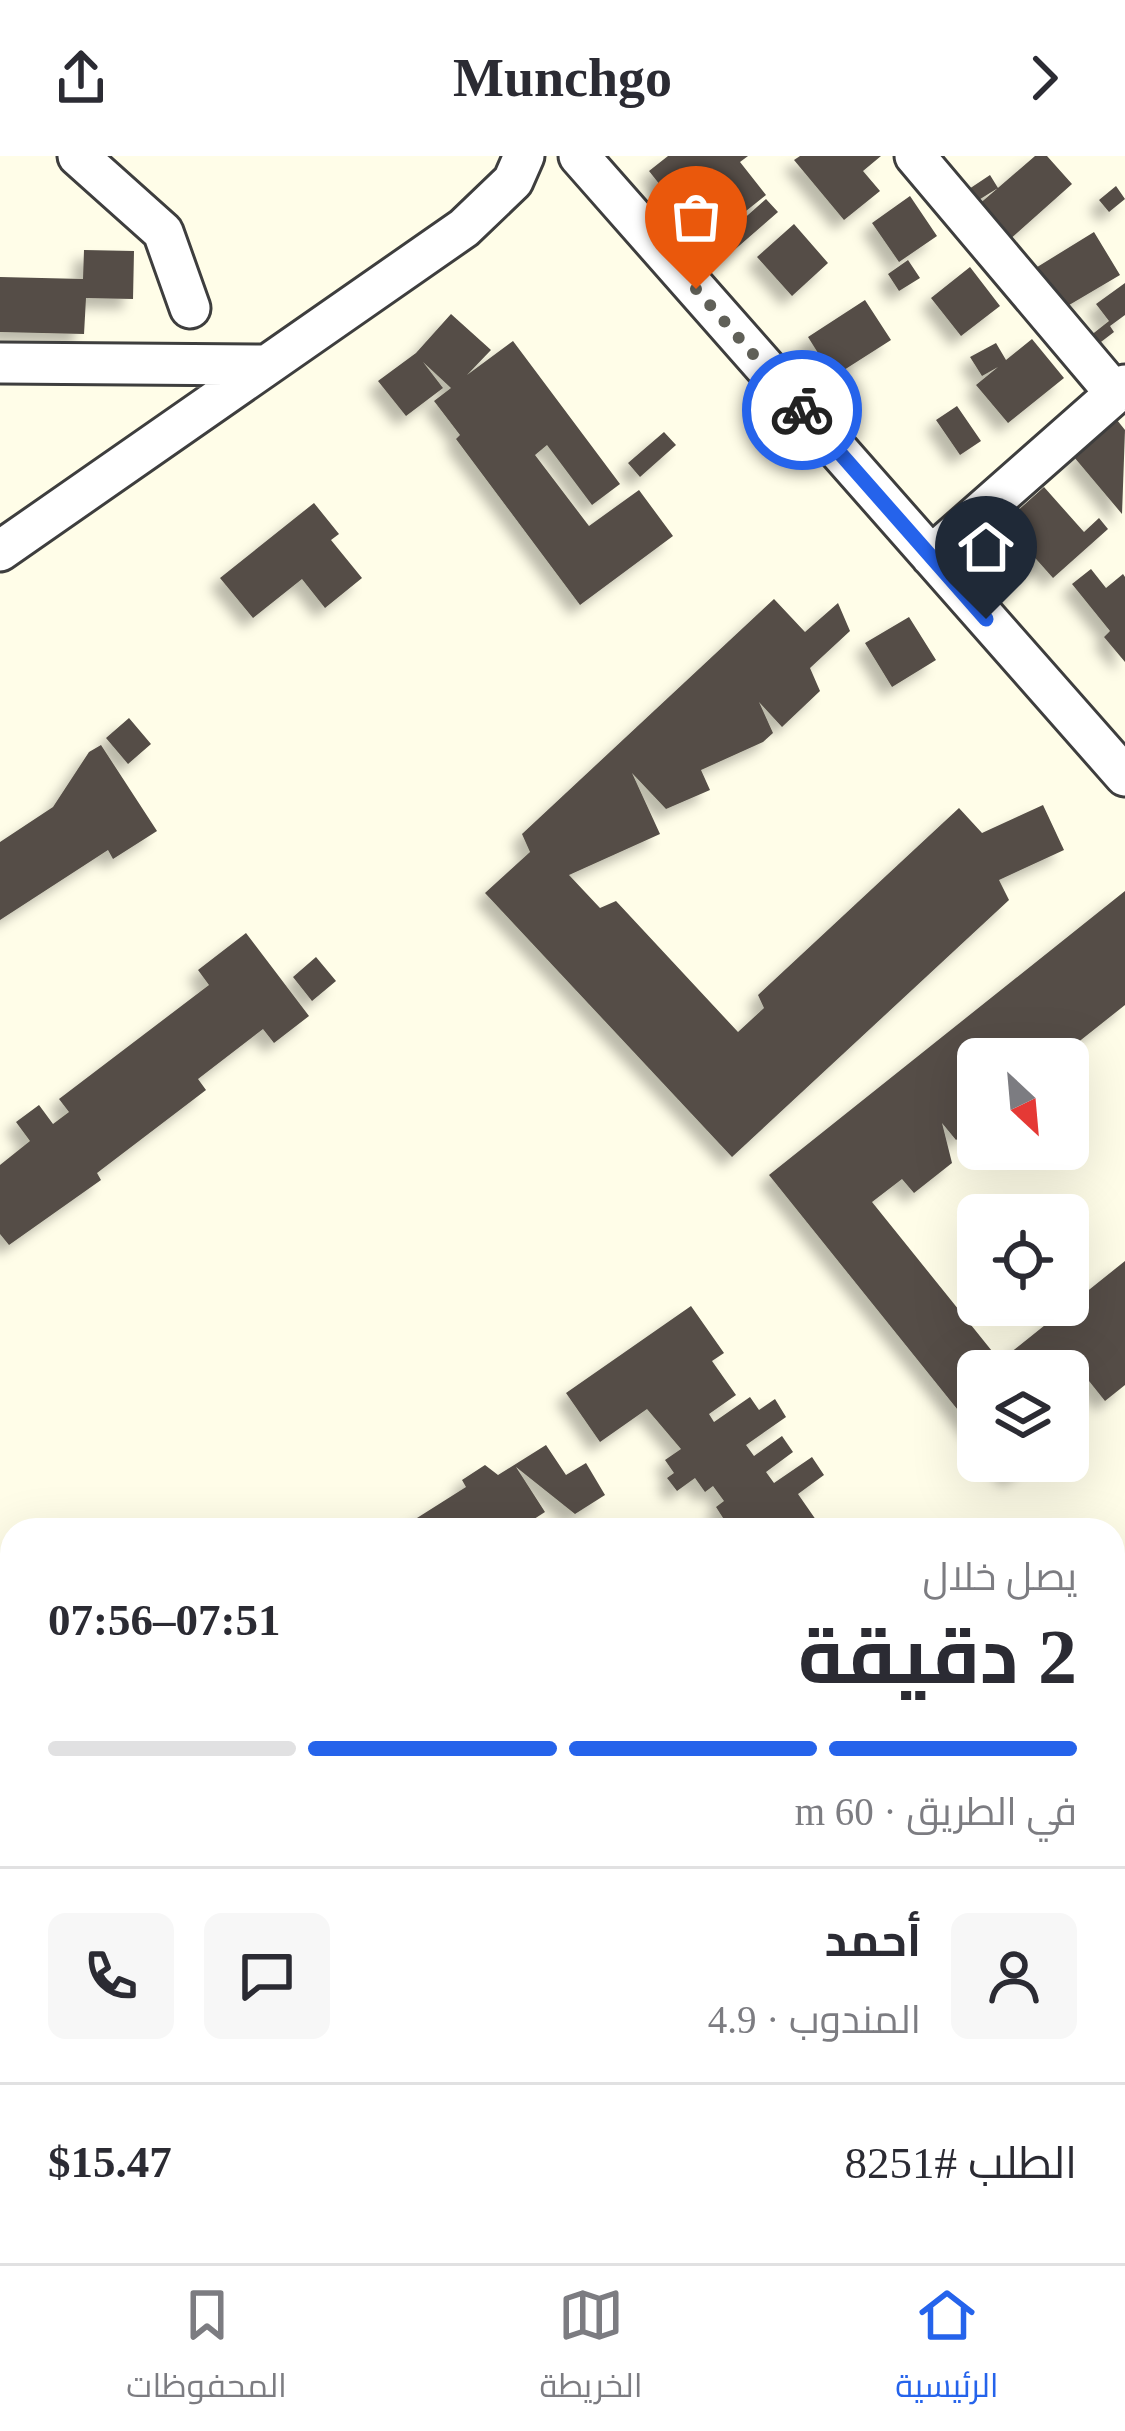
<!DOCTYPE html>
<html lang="ar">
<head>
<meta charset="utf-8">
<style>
  body { margin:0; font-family:"Times New Roman",Cairo,serif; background:#f7f7f7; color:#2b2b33; direction:rtl; height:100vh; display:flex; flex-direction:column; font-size:45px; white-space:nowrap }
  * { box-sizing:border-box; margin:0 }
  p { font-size:39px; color:#7c7c81 }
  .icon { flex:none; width:66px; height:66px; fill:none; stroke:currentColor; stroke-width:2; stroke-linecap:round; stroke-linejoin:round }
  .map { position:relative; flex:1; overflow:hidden; direction:ltr }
  .drawer { position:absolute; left:0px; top:1362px; width:1125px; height:747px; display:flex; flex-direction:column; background:#fff; border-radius:36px 36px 0 0; box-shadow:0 12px 48px #0002; direction:rtl }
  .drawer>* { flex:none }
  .needle { width:78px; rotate:154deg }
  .buttons { position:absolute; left:957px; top:882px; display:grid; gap:24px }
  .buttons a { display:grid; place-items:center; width:132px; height:132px; border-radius:18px; background:#fff; box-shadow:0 12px 48px #0002; font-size:60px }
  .pin { position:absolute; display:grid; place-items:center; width:102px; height:102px; color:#fff; margin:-123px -51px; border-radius:50% 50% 50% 0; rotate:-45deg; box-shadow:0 0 12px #0007 }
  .pin .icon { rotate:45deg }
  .courier { position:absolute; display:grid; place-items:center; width:120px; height:120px; margin:-60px; border:9px solid #2563eb; border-radius:50%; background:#fff; color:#222; box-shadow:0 3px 15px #0007 }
  .headline em { font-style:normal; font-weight:700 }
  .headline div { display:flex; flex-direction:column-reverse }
  .headline { display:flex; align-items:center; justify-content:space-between; height:204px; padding:0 48px }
  h1 { font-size:78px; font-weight:700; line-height:90px }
  .bar { display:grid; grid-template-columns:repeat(4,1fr); gap:18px 12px; align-content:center; height:144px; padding:0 48px }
  .bar i { height:15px; border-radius:9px; background:#e1e1e2 }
  .bar .on { background:#2563eb }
  .bar p { grid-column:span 4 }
  .line { display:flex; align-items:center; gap:30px; padding:0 48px; border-top:3px solid #e1e1e2 }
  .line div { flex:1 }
  .round { display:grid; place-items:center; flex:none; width:126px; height:126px; border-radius:18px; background:#f7f7f7 }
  header { display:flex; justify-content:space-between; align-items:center; height:156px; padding:0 48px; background:#fff; font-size:54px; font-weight:700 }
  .tabs { display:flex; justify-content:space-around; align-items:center; height:168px; border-top:3px solid #e1e1e2; background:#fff; font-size:33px; color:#7c7c81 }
  .tabs a { display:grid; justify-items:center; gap:6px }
  .tabs .on { color:#2563eb }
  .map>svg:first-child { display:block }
  .building { fill:#544d46; filter:url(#shadow) }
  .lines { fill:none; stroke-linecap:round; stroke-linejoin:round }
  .minor-casing { stroke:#3e3e3e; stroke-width:45 }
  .minor { stroke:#fff; stroke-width:39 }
  .done { stroke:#606058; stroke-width:12; stroke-dasharray:0 21.6 }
  .route { stroke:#2563eb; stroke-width:15 }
</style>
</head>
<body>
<header><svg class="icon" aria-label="forward" viewBox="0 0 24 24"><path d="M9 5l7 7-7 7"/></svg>Munchgo<svg class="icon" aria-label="share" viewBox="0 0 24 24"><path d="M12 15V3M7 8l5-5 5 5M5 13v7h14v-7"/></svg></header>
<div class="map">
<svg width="1125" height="2107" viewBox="0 0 1125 2107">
  <defs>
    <filter id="shadow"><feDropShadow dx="-10" dy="10" stdDeviation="6" flood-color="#0004"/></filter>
  </defs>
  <rect width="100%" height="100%" fill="#fffde8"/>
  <path class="building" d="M668,0h80l-8,6 26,33 -60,48 -57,-72z
    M800,0h81l-18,15 17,20 -36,29 -50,-60z
    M1035,0h12l25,28 -64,57 -31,-35z
    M990,19l8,13 -21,13 -8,-12z
    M1116,30l9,13 -16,13 -10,-12z
    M910,40l27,40 -38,26 -27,-39z
    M766,43l12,13 -54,47 -11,-13z
    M794,68l34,39 -36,33 -35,-39z
    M1094,76l26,43 -61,36 -25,-42z
    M84,94l50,1 -1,48 -47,-1 -2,36 -84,-2v-55l83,2z
    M908,104l12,18 -21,13 -11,-17z
    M970,111l30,39 -39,30 -30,-38z
    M1125,127v32l-15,11 4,6 -17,13 -7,-9 19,-15 -13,-17z
    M865,144l26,40 -58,37 -25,-40z
    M451,158l40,36 -24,25 46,-34 107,143 -28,21 -45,-60 -12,10 54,71 50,-36 34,46 -93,69 -124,-166 4,-4 -26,-34 17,-13 -28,-26 20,26 -37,28 -28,-35 38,-28z
    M1032,183l32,39 -56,45 -32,-38 22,-18 -16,9 -12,-19 26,-14 10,17z
    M957,250l24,35 -21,14 -24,-35z
    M1117,264l8,10 -3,84 -48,-57z
    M664,276l12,13 -36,32 -12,-14z
    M1044,331l40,45 15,-14 9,11 -55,49 -49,-55z
    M314,347l25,31 -8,6 31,38 -37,30 -23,-29 -49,39 -33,-40z
    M1091,413l15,19 17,-14 2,3v85l-21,-25 6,-6 -38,-47z
    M774,443l31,33 33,-29 12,28 -40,37 10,23 -38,36 -23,-25 14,31 -10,9 -62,28 9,20 -44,19 -34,-36 28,61 -91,41 31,33 16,-7 122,131 26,-24 -6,-13 201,-187 23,25 61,-28 21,45 -65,30 10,20 -277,257 -247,-264 45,-41 -8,-18z
    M909,461l27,43 -44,27 -27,-44z
    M129,562l22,26 -23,20 -22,-26z
    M101,589l56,86 -44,28 -5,-9 -108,70v-78l53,-35 36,-55z
    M1125,735v114l-68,54h-79v63l-22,18 -14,-17 10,40 -38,30 -12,-14 -30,23 128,159 125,-100v124l-20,16 -32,-40 15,55 -20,16v-61h-90v64l-209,-260z
    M246,777l63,83 -35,27 -11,-14 -65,50 8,11 -109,83 4,7 -92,65 -9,-11v-69l30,-24 -14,-19 23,-17 14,19 16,-12 -10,-13 150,-114 -11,-15z
    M316,801l20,24 -24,20 -19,-24z
    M691,1150l33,47 -12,8 24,34 -27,19 5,8 36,-25 9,13 16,-11 11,18 -40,28 8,11 28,-20 11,16 -27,20 8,11 38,-26 12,18 -26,19 25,36h-111l13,-9 -9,-14 8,-6 -11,-15 -8,6 -10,-14 -18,13 -10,-13 7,-5 -9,-13 16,-11 -34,-40 -47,33 -34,-49z
    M546,1289l20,30 20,-12 19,32 -30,19 -59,-47 29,45 -28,18h-119l68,-43 -4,-7 23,-15 13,10z
    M999,1305h33l-20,16z"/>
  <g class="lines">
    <defs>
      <path id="minor" d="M78,0l85,76 27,76
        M579,0l546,620
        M915,0l200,237
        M0,207l266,2
        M0,395l464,-323 49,-47 11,-25
        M931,400l194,-171"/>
    </defs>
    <use href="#minor" class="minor-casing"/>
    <use href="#minor" class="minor"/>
  </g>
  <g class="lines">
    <path class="done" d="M696,133l106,121"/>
    <path class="route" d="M802,254l184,209"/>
  </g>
</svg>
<div class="buttons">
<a><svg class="needle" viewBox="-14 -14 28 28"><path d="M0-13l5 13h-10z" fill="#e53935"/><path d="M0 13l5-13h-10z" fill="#7c7c81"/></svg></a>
<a><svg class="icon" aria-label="locate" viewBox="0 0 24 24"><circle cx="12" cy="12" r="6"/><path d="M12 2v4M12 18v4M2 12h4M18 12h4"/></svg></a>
<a><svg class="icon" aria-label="layers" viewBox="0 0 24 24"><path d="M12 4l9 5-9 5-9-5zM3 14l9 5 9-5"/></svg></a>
</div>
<div class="pin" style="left:696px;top:133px;background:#ea580c"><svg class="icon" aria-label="bag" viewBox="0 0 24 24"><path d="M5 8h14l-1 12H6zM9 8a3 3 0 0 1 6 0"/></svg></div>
<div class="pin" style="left:986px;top:463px;background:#1f2937"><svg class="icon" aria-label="home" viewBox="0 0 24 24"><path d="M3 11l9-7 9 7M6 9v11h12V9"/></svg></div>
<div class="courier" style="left:802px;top:254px"><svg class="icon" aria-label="bike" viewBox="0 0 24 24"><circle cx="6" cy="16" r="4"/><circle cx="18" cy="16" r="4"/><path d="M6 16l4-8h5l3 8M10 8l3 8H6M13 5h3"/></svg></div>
<section class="drawer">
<div class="headline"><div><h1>2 دقيقة</h1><p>يصل خلال</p></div><em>07:51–07:56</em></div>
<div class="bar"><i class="on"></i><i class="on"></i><i class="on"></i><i></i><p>في الطريق · 60 m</p></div>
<div class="line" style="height:216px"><a class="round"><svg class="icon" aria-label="person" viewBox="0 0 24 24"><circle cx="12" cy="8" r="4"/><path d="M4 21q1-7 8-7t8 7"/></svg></a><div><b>أحمد</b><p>المندوب · 4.9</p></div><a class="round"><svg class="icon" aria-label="chat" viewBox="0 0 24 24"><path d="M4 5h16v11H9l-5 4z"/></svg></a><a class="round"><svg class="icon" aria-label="phone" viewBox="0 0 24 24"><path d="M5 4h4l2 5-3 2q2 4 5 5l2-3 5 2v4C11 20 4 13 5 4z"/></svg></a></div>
<div class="line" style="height:156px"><div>الطلب #8251</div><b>$15.47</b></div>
</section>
</div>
<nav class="tabs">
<a class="on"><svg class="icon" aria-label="home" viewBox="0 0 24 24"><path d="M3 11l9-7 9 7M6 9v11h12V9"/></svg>الرئيسية</a>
<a><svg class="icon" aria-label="map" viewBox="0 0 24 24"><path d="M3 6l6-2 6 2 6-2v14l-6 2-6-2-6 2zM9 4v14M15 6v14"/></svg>الخريطة</a>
<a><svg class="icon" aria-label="saved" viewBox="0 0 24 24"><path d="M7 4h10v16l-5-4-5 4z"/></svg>المحفوظات</a>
</nav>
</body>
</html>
